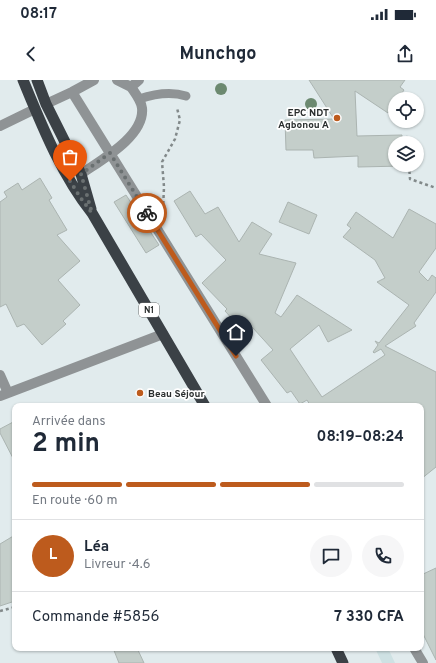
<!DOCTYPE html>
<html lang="fr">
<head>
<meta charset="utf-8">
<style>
  body { margin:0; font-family:Overpass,sans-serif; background:#f6f6f7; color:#1f2937; height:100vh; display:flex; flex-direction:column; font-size:15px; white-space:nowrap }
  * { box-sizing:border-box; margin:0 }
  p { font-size:13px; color:#747a83 }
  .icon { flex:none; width:22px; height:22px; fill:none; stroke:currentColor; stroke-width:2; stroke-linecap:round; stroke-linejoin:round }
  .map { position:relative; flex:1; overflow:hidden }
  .panel { position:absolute; left:12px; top:323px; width:412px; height:248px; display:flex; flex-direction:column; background:#fff; border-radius:8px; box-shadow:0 1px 3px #0004 }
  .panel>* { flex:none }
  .tools { position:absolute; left:388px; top:12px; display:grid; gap:8px }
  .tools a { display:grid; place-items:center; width:36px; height:36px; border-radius:50%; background:#fff; box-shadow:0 1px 3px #0004; font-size:20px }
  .pin { position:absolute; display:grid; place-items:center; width:34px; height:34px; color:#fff; margin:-41px -17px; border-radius:50% 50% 50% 0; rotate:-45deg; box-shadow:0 0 4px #0007 }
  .pin .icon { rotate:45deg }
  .courier { position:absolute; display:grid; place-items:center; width:40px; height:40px; margin:-20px; border:3px solid #bd5b1d; border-radius:50%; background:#fff; color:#222; box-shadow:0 1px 5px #0007 }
  .overview em { font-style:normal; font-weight:700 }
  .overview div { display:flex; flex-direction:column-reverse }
  .overview { display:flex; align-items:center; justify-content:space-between; height:68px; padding:0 20px }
  h1 { font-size:26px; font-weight:700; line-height:30px }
  .bar { display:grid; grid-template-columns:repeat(4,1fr); gap:6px 4px; align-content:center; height:48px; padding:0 20px }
  .bar i { height:5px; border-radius:3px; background:#e0e1e3 }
  .bar .active { background:#bd5b1d }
  .bar p { grid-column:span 4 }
  .line { display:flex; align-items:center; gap:10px; padding:0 20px; border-top:1px solid #e0e1e3 }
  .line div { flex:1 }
  .round { display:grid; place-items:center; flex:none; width:42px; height:42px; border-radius:21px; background:#f6f6f7 }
  .status { display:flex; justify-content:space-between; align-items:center; height:28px; padding:0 20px; background:#fff; direction:ltr }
  .status svg { height:11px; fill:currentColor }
  header { display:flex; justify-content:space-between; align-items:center; height:52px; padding:0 20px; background:#fff; font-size:18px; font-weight:700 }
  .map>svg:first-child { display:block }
  .built { fill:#cee1e3 }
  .building { fill:#c4ceca; stroke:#abb4b1 }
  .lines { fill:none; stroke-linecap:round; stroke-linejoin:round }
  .path { stroke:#82898a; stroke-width:2.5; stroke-dasharray:3 3; stroke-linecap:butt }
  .service { stroke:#8f9395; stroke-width:9 }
  .minor { stroke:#8f9395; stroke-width:10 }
  .trunk { stroke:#3b4146; stroke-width:11 }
  .tree { fill:#6c8970 }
  .done { stroke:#6a7071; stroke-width:4; stroke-dasharray:0 7.2 }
  .route { stroke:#bd5b1d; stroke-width:5 }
  .poi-dot { fill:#bd5b1d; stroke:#fff; stroke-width:1.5 }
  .labels { text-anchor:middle; stroke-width:3.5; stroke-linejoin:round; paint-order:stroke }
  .shield { fill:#fff; stroke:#6a6d6d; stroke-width:1 }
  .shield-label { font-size:9px; font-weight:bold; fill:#2a2e2e }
  .poi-label { font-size:10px; font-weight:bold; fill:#2a2e2e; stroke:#fff; text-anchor:end }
</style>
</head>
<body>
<div class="status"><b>08:17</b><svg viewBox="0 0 49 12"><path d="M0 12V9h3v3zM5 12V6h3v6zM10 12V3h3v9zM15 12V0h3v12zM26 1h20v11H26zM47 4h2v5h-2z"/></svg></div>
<header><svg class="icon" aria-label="back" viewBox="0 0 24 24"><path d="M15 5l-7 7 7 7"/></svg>Munchgo<svg class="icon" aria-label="share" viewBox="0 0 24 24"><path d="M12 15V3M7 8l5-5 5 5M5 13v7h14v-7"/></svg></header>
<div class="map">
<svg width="436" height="583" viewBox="0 0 436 583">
  <rect width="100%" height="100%" fill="#e1ebed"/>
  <path class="built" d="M375,568h13l7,15h-13z"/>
  <path class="building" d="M309,0h96l-5,7 4,3 -6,9h-3v4l-7,10 -33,-22 2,45 45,-1v8h-7v22l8,1 -45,1v-11l-44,2 -1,-8h-27l-1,-30 49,-1z
    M40,98l12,20 -3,2 18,30 -10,5 23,26 -22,19 22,25 -17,16 3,3 -24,21 -18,-21 -7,3 -11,-23 -6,3v-105l7,-5 -3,-5 14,-9 4,7z
    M190,111l15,23 13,-7 21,35 13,-20 20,12 -13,20 37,9 -21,50 6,4 16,-22 55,35 -24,12 -9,-17 -29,24 32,48 63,-42 -4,-6 -7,4 -1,-1 5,-7 -3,-4 4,2 30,-38 -32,-23 8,-4 -10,-18 -32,-23 8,-9 -4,-3 9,-13 37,26 16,-29 27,15v24l-17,24 9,9 4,-6 4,3v14l-22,31 2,3 -31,20 51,26v95l-15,12v-73h-112l1,-1 -3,-5 -7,4 -9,-13 -4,2 -26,-33 12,-10 -31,-34 -6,7 -11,-12 2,-2 -25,-26 24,-23 -25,-26 -5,3 -22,-36z
    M126,115l33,50 -13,8 -32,-51z
    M288,122l29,13 -8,19 -30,-12z
    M15,341v41l-15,-29v-4z
    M15,455v66l-15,5v-62z
    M436,488v92l-15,-30v-55z
    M113,568h24l7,15h-25z"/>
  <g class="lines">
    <path class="path" d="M406,56l1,7
      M409,85l1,14 26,9
      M163,130l1,-23 -2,-25 13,-23 5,-19 -3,-12
      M0,531l15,-4
      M209,568h49"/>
    <path class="service" d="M139,19c15,-5 31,-8 47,-3"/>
    <path class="minor" d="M117,0l14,7 8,-7
      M72,12l195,314
      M46,24l26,-12 22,-12
      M0,46l35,-17
      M81,94c20,-14 64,-38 61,-66 -1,-8 -7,-15 -11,-21
      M0,295l8,18
      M0,316l163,-62
      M414,568l9,15"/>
    <path class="trunk" d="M23,0c19,46 38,94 69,133l113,193
      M37,0l9,24 35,70 10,35
      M336,568l7,15"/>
  </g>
  <g class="tree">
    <circle cx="221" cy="9" r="6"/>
    <circle cx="311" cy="24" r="6"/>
  </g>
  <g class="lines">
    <path class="done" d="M70,101l10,16 12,16 -11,-39 29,-21 37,60"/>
    <path class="route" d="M147,133l89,143"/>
  </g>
  <g class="poi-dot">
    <circle cx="337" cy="38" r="4"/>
    <circle cx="140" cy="313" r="4"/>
  </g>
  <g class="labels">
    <rect class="shield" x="139" y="223" width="20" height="14" rx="3"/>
    <g class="shield-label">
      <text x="149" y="233">N1</text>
    </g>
    <g class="poi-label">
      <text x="329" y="36">EPC NDT<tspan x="329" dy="12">Agbonou A</tspan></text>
      <text x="148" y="317" text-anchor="start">Beau Séjour</text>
    </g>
  </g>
</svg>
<div class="tools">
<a><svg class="icon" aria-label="locate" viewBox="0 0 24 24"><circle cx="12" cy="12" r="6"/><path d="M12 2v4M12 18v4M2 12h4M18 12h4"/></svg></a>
<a><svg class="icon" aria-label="layers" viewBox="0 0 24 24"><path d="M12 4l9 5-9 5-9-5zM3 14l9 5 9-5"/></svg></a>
</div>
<div class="pin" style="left:70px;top:101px;background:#ea580c"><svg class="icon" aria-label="bag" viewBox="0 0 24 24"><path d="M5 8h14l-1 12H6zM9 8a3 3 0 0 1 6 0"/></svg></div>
<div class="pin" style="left:236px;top:276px;background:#1f2937"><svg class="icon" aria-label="home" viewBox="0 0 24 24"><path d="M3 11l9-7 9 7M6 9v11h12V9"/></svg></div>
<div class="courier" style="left:147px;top:133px"><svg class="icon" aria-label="bike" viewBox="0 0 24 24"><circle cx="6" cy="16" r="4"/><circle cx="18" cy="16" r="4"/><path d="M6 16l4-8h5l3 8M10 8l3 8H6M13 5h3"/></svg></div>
<section class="panel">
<div class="overview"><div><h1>2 min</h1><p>Arrivée dans</p></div><em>08:19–08:24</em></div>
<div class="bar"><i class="active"></i><i class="active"></i><i class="active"></i><i></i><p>En route · 60 m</p></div>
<div class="line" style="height:72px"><b class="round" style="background:#bd5b1d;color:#fff">L</b><div><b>Léa</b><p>Livreur · 4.6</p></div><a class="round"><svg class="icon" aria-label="chat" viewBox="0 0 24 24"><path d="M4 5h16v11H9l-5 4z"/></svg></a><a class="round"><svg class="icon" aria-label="phone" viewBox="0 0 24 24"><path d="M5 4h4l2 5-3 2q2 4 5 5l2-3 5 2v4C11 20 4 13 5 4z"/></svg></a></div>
<div class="line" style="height:52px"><div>Commande #5856</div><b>7 330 CFA</b></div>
</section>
</div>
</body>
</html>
